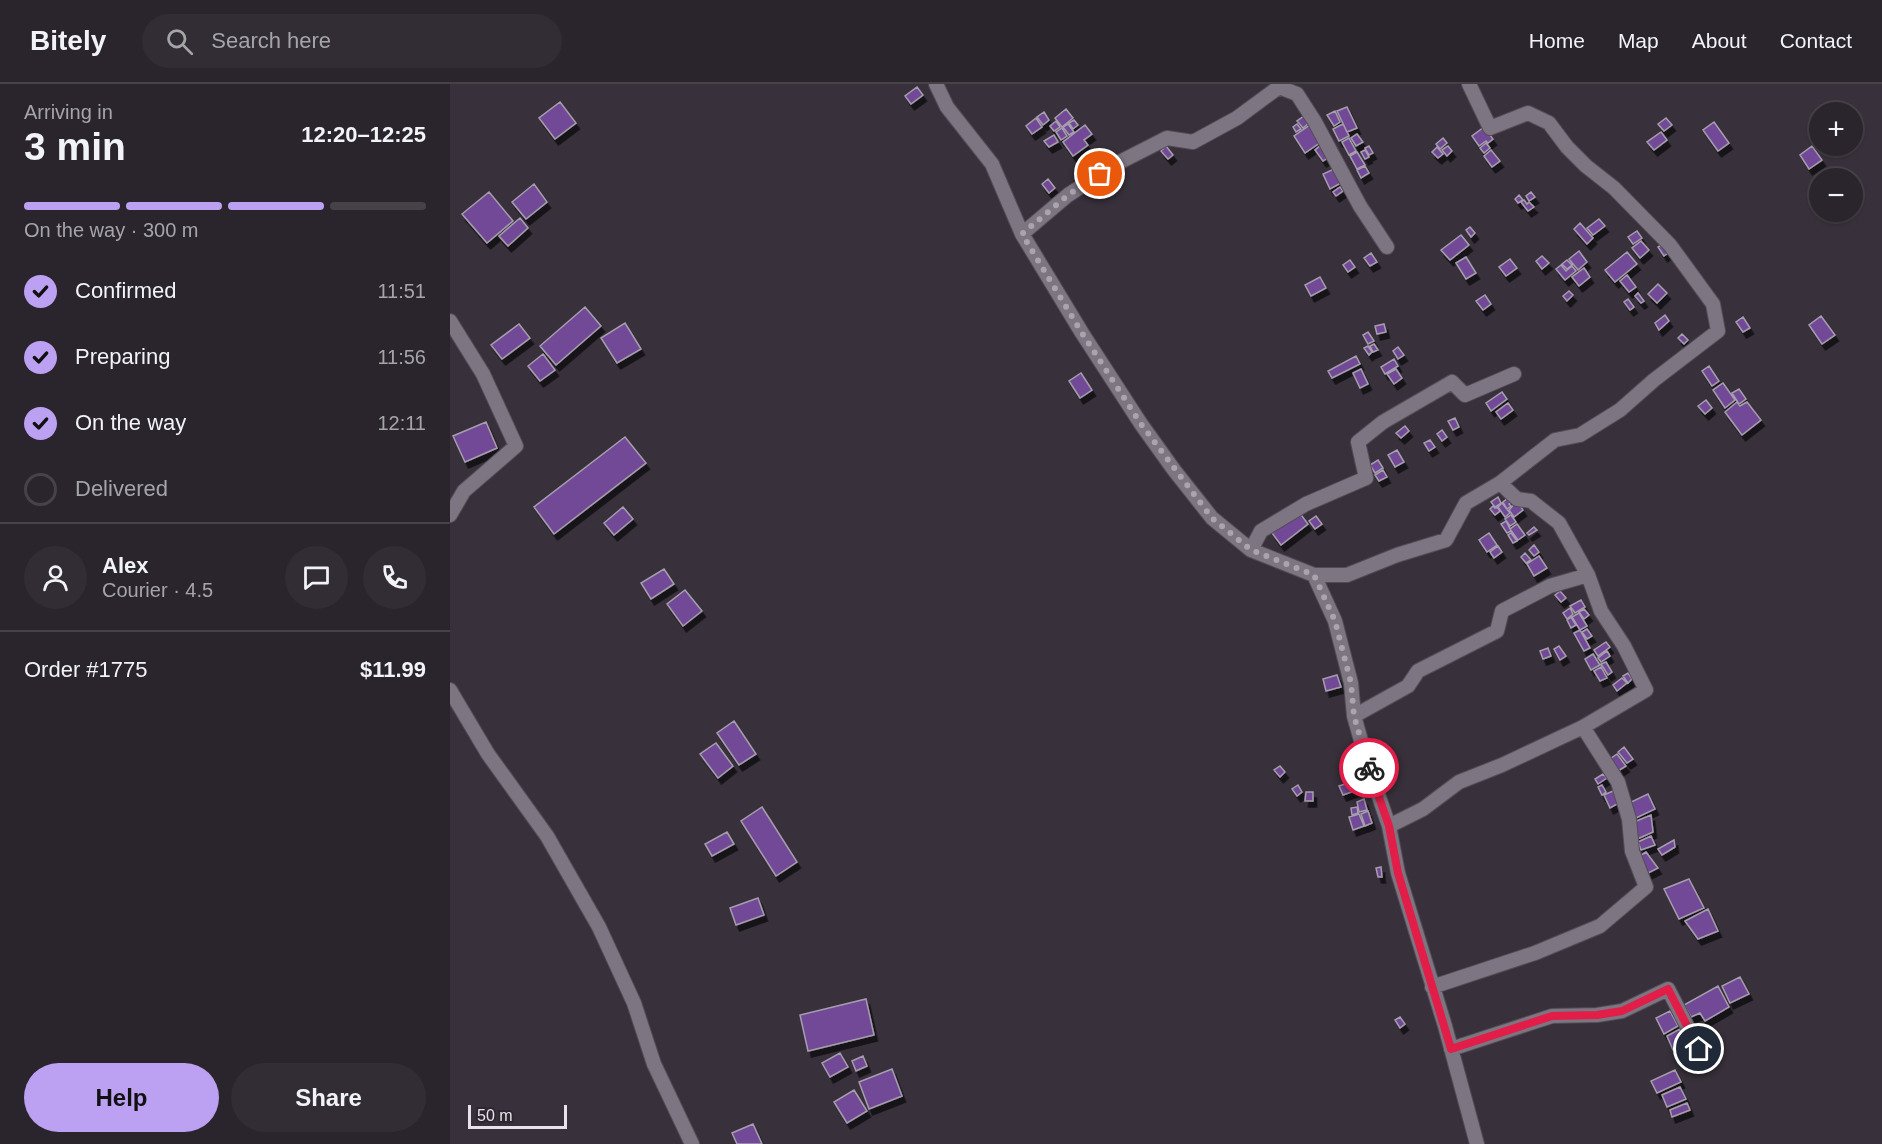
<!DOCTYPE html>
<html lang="en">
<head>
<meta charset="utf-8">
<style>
  body { margin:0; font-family:Helvetica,sans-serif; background:#322d34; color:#f1f3f6; height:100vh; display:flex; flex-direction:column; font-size:22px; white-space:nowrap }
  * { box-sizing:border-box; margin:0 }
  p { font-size:20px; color:#a5a5a9 }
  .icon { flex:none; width:33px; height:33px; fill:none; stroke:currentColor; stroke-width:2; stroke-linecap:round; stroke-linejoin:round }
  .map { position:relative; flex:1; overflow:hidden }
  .drawer { display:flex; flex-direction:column; background:#2a252c; width:450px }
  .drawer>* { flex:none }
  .tools { position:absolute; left:1359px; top:18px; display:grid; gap:12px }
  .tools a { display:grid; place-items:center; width:54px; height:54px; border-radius:50%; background:#2a252c; box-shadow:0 2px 4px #0004,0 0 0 2px #464248; font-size:30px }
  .scale { position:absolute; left:18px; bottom:15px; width:99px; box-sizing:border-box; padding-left:6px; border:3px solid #e8e3ea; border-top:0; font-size:16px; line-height:21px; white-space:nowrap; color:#e8e3ea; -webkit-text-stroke:4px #2e2731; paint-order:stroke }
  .pin { position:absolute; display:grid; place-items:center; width:51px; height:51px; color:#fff; margin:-26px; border:3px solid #fff; border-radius:50%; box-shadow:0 2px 6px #0007 }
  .courier { position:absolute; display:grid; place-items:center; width:60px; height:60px; margin:-30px; border:4px solid #e11d48; border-radius:50%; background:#fff; color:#222; box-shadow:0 2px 8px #0007 }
  .head em { font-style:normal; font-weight:800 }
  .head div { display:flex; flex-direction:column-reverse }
  .head { display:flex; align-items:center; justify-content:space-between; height:102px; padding:0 24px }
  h1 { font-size:39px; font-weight:800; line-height:45px }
  .bar { display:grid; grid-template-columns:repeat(4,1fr); gap:9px 6px; align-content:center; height:72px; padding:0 24px }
  .bar i { height:8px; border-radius:4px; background:#464248 }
  .bar .selected { background:#bca0f2 }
  .bar p { grid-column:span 4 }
  .line { display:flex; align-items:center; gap:15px; padding:0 24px; border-top:2px solid #464248 }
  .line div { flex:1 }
  .round { display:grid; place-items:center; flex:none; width:63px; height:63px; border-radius:32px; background:#322d34 }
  ol { padding:0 24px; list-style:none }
  li { display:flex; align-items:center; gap:18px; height:66px }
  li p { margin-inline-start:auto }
  li .icon { padding:6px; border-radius:50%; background:#bca0f2; color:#111; stroke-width:4 }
  li:last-child { color:#a5a5a9 }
  li i { width:33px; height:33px; border:3px solid #464248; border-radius:50% }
  .cta { display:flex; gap:12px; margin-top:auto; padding:12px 24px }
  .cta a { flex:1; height:69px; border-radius:36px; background:#bca0f2; color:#111; font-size:24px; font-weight:800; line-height:69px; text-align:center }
  .cta a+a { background:#322d34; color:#f1f3f6 }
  header { display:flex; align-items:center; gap:36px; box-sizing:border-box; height:84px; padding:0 30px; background:#2a252c; border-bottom:2px solid #464248 }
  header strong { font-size:28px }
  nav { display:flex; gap:33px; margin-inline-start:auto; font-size:21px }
  .search { width:420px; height:54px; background:#322d34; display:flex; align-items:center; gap:15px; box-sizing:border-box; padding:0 21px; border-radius:33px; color:#a5a5a9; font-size:22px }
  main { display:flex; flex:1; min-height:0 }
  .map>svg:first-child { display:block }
  .building { fill:#724897; stroke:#a59eac; stroke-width:1.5; filter:url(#shadow) }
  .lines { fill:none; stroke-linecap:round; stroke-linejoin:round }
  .minor-casing { stroke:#534d56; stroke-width:16 }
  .minor { stroke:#7d7581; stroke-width:14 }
  .done { stroke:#aaa5ad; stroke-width:6; stroke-dasharray:0 10.8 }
  .route { stroke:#e11d48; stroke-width:8 }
</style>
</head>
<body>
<header>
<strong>Bitely</strong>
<div class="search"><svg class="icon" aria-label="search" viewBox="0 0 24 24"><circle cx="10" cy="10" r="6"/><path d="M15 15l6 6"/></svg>Search here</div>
<nav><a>Home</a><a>Map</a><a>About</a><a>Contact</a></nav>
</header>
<main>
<section class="drawer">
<div class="head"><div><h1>3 min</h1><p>Arriving in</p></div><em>12:20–12:25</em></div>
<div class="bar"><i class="selected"></i><i class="selected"></i><i class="selected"></i><i></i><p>On the way · 300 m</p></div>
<ol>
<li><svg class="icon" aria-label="check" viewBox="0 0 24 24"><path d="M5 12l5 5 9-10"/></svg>Confirmed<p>11:51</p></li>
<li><svg class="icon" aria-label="check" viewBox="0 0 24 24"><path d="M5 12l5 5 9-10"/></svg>Preparing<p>11:56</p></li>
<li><svg class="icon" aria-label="check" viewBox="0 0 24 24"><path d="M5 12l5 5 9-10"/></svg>On the way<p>12:11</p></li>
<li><i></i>Delivered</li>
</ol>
<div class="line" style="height:108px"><a class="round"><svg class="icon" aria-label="person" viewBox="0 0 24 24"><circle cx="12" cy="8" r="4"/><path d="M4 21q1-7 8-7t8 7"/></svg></a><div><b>Alex</b><p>Courier · 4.5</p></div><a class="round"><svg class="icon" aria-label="chat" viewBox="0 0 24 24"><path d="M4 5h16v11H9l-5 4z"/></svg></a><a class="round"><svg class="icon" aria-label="phone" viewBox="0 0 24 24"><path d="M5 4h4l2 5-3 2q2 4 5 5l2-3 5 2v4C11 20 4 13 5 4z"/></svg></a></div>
<div class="line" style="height:78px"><div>Order #1775</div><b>$11.99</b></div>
<div class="cta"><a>Help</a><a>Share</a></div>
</section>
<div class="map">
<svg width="1432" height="1060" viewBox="0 0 1432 1060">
  <defs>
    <filter id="shadow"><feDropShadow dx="3.5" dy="6" stdDeviation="0" flood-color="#0009"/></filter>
  </defs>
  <rect width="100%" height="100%" fill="#38313b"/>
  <path class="building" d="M467,3l6,8 -12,9 -6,-8z
    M110,18l16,21 -21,16 -16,-21z
    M897,23l10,21 -10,4 -10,-21z
    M616,25l7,9 -11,9 -7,-9z
    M885,27l5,11 -6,4 -7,-11z
    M594,28l5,8 -6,5 -6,-8z
    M854,32l5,7 -6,5 -6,-7z
    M586,34l6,9 -10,7 -6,-8z
    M1216,34l6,7 -8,6 -6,-7z
    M624,36l4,5 -5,4 -4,-6z
    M606,37l4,6 -6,4 -4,-5z
    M1264,38l15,21 -11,8 -15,-21z
    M618,40l6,8 -5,3 -6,-8z
    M847,40l4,5 -5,3 -3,-5z
    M893,40l6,12 -10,5 -6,-12z
    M635,41l7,9 -8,6 4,5 -15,11 -10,-14z
    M860,41l11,17 -16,11 -11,-17z
    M1034,43l9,12 -5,4 -2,-2 -7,5 -7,-10z
    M612,44l5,8 -6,4 -5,-8z
    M1211,48l6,8 -13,10 -7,-8z
    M907,50l6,8 -7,4 -5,-8z
    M604,51l4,7 -9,5 -5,-6z
    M899,54l7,13 -7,4 -7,-13z
    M993,54l4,5 -7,6 -4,-5z
    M1036,59l4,5 -6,5 -4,-5z
    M871,61l8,12 -6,4 -8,-11z
    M716,62l7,9 -5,4 -7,-8z
    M919,62l4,7 -4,2 -4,-7z
    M998,62l4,5 -5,5 -5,-6z
    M1362,62l10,14 -13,9 -9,-14z
    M987,63l6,7 -5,4 -6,-6z
    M915,66l4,7 -4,2 -4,-7z
    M1041,66l9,11 -8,6 -8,-11z
    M907,68l8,13 -8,4 -7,-13z
    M915,82l4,7 -8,5 -4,-8z
    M884,85l7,14 -11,6 -7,-15z
    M598,95l7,9 -6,5 -7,-9z
    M84,100l13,18 -21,17 -14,-17z
    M890,103l3,4 -7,5 -3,-4z
    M39,108l24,29 -26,22 -25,-29z
    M1081,108l4,5 -6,4 -3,-5z
    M1069,111l4,5 -5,3 -3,-4z
    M1074,116l3,4 2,-2 5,5 -6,4 -7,-9z
    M70,134l8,10 -20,18 -9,-10z
    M1149,135l6,7 -12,9 -6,-7z
    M1130,139l13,15 -6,6 -13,-15z
    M1020,143l5,6 -4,4 -5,-7z
    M1187,147l5,7 -9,6 -5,-7z
    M1011,151l8,10 -19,15 -9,-10z
    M1191,157l8,9 -9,8 -8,-10z
    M1213,160l6,8 -5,4 -6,-9z
    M1129,167l8,11 -9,8 -9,-11z
    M1177,168l10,12 -22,18 -10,-12z
    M921,169l6,9 -7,4 -6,-8z
    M1092,172l7,7 -7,6 -6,-8z
    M1016,173l10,16 -10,6 -10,-16z
    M1060,175l7,9 -11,8 -7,-9z
    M900,176l5,7 -7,5 -5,-7z
    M1117,176l5,5 -5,4 -5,-5z
    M1111,181l5,6 6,-5 4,5 -11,9 -9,-11z
    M1134,184l6,9 -11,9 -7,-9z
    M1177,191l9,12 -7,5 -9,-11z
    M870,193l6,11 -15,8 -6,-11z
    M1208,200l9,9 -10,10 -9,-9z
    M1119,207l4,4 -6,6 -4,-5z
    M1188,209l6,8 -3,2 -6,-7z
    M1035,211l6,9 -8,6 -7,-9z
    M1178,215l6,8 -4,3 -6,-8z
    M135,223l16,19 -45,39 -16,-19z
    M1215,231l4,6 -10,9 -4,-7z
    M1371,232l14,19 -13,9 -13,-19z
    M1293,233l7,11 -7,4 -7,-10z
    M175,239l16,26 -24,14 -16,-25z
    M69,240l11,14 -28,21 -11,-14z
    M934,240l2,8 -9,2 -2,-8z
    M918,248l6,9 -6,3 -5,-9z
    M1232,250l6,6 -4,4 -6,-6z
    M924,260l4,6 -5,2 -3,-6z
    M918,262l4,6 -3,3 -5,-7z
    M948,263l6,8 -6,4 -5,-8z
    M93,270l12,16 -15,11 -12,-15z
    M906,272l4,8 -28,14 -4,-7z
    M944,275l4,7 -13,8 -4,-7z
    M1259,282l10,15 -7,5 -10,-15z
    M911,285l7,15 -8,4 -7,-15z
    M946,285l6,9 -8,6 -7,-10z
    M631,289l11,17 -12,8 -11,-17z
    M1273,299l12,17 -10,8 -12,-18z
    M1289,305l7,10 -7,5 -7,-11z
    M1052,308l5,7 -16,12 -5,-8z
    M1256,316l6,8 -7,6 -7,-8z
    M1287,318l3,4 7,-4 14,18 -19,15 -17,-23z
    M1058,319l5,7 -12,9 -5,-7z
    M1005,334l4,9 -6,3 -5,-9z
    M36,338l11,26 -32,14 -12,-26z
    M955,342l4,5 -8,7 -5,-5z
    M992,346l5,7 -5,4 -5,-7z
    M175,353l21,26 -92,71 -20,-27z
    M980,356l5,7 -6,4 -5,-8z
    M947,366l7,12 -9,5 -7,-12z
    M928,376l5,8 -8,5 -5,-8z
    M933,386l4,7 -8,4 -4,-6z
    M1048,413l3,6 -6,4 -4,-5z
    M1058,414l3,4 -2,2 2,2 -4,3 -4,-7z
    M1067,417l6,9 -9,7 -5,-7z
    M1052,419l8,10 -5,4 -7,-10z
    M1043,422l2,2 2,-1 3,4 -5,4 -5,-6z
    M173,423l10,12 -19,16 -10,-12z
    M849,428l9,12 -27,21 -9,-12z
    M1061,431l5,7 -6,4 -5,-7z
    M866,432l6,8 -7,5 -6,-8z
    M1056,437l5,10 -4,2 -6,-9z
    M1067,440l8,11 -7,5 -8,-11z
    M1084,443l3,3 -8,5 -2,-2z
    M1039,449l8,12 -10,7 -8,-12z
    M1061,449l6,8 -4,2 -5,-8z
    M1084,461l5,7 -5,4 -5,-6z
    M1048,462l4,6 -8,6 -4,-6z
    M1075,469l6,7 -5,3 -5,-6z
    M1089,472l8,12 -13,8 -7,-12z
    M214,485l10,15 -23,15 -10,-16z
    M235,506l17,21 -19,15 -16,-22z
    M1110,507l6,7 -5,4 -6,-7z
    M1131,516l4,7 -10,6 -5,-7z
    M1120,524l3,6 -6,5 -4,-6z
    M1134,525l5,6 -5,4 -5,-7z
    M1129,529l8,13 -7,4 -8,-13z
    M1121,533l5,8 -5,3 -4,-8z
    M1137,545l5,7 -5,3 -5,-7z
    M1130,546l10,18 -6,3 -10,-18z
    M1156,558l4,5 -12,9 -4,-6z
    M1109,562l7,10 -6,4 -6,-11z
    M1098,564l3,8 -8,3 -3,-8z
    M1157,567l3,5 -9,6 -3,-4z
    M1143,570l7,11 -9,5 -6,-11z
    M1156,578l6,10 -4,3 -7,-11z
    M1151,583l6,11 -7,3 -6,-10z
    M1178,589l4,6 -4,4 -5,-7z
    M887,591l4,12 -15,4 -3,-12z
    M1172,594l5,5 -10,8 -4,-6z
    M284,637l22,33 -17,11 -22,-32z
    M266,659l17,23 -15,12 -18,-24z
    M1174,663l9,12 -6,4 -9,-11z
    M1167,670l9,12 -8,5 -8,-12z
    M830,682l5,6 -5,5 -6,-7z
    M1153,690l4,4 -9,6 -3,-5z
    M904,697l3,9 -14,5 -4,-9z
    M848,701l4,7 -5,4 -5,-7z
    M1152,701l4,7 -4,3 -4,-8z
    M1163,707l6,12 -9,5 -6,-13z
    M856,708h7v9h-8z
    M1198,710l7,15 -19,9 -7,-15z
    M914,715l3,11 -8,2 -2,-10z
    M312,723l35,55 -21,14 -35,-55z
    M907,723l1,6 -6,2 -1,-7z
    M918,727l4,12 -7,3 -4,-12z
    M909,730l5,12 -11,4 -4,-13z
    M1201,731l2,17 -18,8 -1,-18z
    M277,748l7,12 -22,12 -7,-12z
    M1201,752l4,9 -14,5 -3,-8z
    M1224,756l1,7 -13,8 -4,-6z
    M1196,768l12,16 -10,5 -10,-16z
    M931,783l1,10h-4l-2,-9z
    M1239,795l15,29 -25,11 -15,-30z
    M308,814l6,17 -28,10 -6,-17z
    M1258,825l10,22 -20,8 -13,-18z
    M1290,893l9,17 -19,9 -8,-17z
    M1268,902l11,21 -24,14 -5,-8 -9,4 -7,-12z
    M416,915l8,36 -66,16 -8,-36z
    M1220,927l8,15 -14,8 -8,-16z
    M950,933l5,7 -5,4 -5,-8z
    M1230,945l7,15 -14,6 -6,-14z
    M390,969l8,14 -18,10 -8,-14z
    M413,972l4,10 -11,5 -4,-10z
    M442,985l10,27 -33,13 -10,-27z
    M1225,986l6,12 -24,11 -6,-12z
    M1230,1003l6,12 -19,8 -5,-12z
    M404,1006l13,21 -20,12 -13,-21z
    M1237,1019l3,7 -18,7 -2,-7z
    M303,1040l9,20h-25l-5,-11z"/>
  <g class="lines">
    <defs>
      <path id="minor" d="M486,0l11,23 45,57 30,70 60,99 59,91 33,46 38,48 39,32 63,25 21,46 16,62 3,33 14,49 21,61 9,47 47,153 32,118
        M572,150l46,-39 48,-31 51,-26 26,4 44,-24 42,-31 18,7 18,28 45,84 27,41
        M0,237l33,53 33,72 -52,45 -14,24
        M801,466l10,-19 45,-27 60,-26 -8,-36 25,-20 69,-40 13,13 49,-21
        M864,491h33l50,-20 49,-15 20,-37 34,-20 55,-43 25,-5 40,-25 34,-30 64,-49 -5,-27 -43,-59 -56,-57 -28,-22 -19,-19 -18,-24 -21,-10 -38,15 -21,-44
        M0,606l38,64 59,82 52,91 35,76 20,61 38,80
        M904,632l54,-30 10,-15 79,-40 5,-20 48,-25 38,-11
        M939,742l34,-17 36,-27 43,-17 81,-38 63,-37 -22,-44 -23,-35 -13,-36 -29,-52 -28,-22 -14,-2 -17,-16
        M982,903l103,-34 65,-27 46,-39 -14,-36 -3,-32 -11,-37 -35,-55
        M1001,965l101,-33 45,-1 25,-4 46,-22 31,60"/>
    </defs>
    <use href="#minor" class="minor-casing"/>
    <use href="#minor" class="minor"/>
  </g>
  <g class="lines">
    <path class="done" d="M650,90l-32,21 -46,39 60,99 59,91 71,94 39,32 63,25 21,46 16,62 3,33 15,52"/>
    <path class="route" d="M919,684l20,58 9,47 53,176 101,-33 45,-1 25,-4 46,-22 31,60"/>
  </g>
</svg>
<div class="tools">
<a>+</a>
<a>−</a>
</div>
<div class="scale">50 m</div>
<div class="pin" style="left:650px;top:90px;background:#ea580c"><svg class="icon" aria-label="bag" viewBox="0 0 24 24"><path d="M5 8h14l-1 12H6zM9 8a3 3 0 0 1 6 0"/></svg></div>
<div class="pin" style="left:1249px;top:965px;background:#1f2937"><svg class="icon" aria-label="home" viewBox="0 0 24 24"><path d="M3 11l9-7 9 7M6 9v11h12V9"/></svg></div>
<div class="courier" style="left:919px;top:684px"><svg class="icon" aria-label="bike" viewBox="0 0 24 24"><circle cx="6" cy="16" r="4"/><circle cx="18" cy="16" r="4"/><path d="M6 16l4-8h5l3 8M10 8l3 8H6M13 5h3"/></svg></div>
</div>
</main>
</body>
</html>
